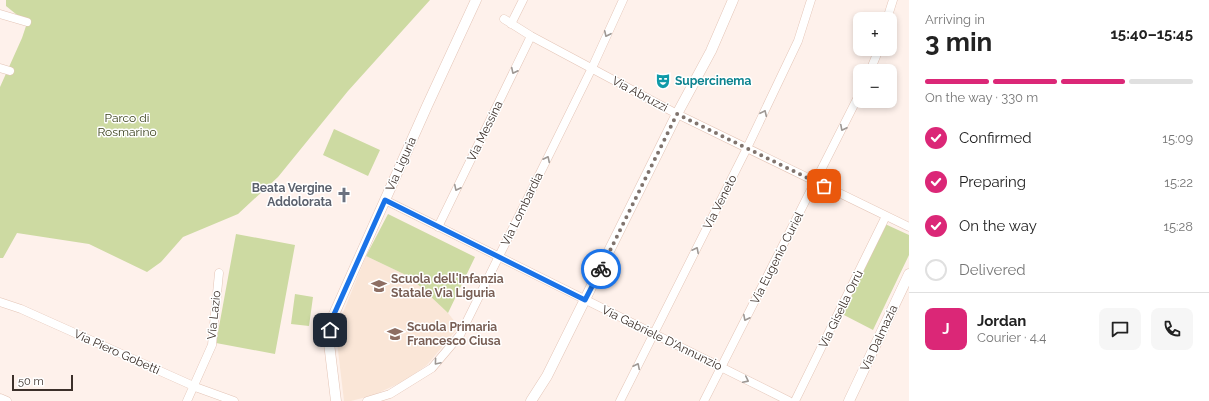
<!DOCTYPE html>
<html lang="en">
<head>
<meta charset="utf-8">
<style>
  body { margin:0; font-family:Raleway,sans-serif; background:#f6f6f6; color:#222; height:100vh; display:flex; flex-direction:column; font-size:15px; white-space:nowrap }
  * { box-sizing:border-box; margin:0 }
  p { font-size:13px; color:#767676 }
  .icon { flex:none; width:22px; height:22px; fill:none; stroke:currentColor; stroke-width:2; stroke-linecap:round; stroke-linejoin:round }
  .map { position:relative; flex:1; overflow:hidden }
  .details { display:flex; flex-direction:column; background:#fff; width:300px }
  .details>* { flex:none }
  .fabs { position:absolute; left:853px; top:12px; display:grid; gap:8px }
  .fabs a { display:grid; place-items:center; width:44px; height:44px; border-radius:8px; background:#fff; box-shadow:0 2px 6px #0003; font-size:20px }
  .scale { position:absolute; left:12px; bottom:10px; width:61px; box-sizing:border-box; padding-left:4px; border:2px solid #3c302a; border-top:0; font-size:11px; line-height:14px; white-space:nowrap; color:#3c302a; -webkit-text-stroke:3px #fff; paint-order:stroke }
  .pin { position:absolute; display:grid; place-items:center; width:34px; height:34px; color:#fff; margin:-17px; border-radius:8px; box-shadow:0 2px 6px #0006 }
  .courier { position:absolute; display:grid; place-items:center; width:40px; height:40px; margin:-20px; border:3px solid #1a73e8; border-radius:50%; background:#fff; color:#222; box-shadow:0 1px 5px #0007 }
  .headline em { font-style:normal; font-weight:700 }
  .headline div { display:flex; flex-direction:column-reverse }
  .headline { display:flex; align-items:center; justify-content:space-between; height:68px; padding:0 16px }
  h1 { font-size:26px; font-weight:700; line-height:30px }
  .bar { display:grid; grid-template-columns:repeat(4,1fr); gap:6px 4px; align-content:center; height:48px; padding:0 16px }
  .bar i { height:5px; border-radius:3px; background:#e0e0e0 }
  .bar .active { background:#db2777 }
  .bar p { grid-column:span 4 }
  .line { display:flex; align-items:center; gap:10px; padding:0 16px; border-top:1px solid #e0e0e0 }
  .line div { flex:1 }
  .round { display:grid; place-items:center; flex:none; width:42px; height:42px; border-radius:8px; background:#f6f6f6 }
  ol { padding:0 16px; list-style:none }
  li { display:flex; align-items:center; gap:12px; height:44px }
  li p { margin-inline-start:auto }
  li .icon { padding:4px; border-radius:50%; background:#db2777; color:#fff; stroke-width:4 }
  li:last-child { color:#767676 }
  li i { width:22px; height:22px; border:2px solid #e0e0e0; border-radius:50% }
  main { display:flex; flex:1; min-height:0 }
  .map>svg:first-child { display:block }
  .education { fill:#fae6d7 }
  .green { fill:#cddaa2 }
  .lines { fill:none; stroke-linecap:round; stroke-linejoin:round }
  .minor-casing { stroke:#e4c5b7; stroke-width:9 }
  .tertiary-casing { stroke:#e4c5b7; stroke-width:11 }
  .minor { stroke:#fff; stroke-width:8 }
  .tertiary { stroke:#fff; stroke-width:10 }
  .oneway { stroke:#9e9894 }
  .done { stroke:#80746e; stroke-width:4; stroke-dasharray:0 7.2 }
  .route { stroke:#1a73e8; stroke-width:5 }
  .labels { text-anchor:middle; stroke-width:3; stroke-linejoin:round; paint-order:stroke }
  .culture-label { font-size:12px; font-weight:bold; fill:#0d838f; stroke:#fff; text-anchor:start }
  .street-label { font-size:12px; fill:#3c302a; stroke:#fff }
  .park-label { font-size:12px; fill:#373e19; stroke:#fff }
  .worship-label { font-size:12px; font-weight:bold; fill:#5b616d; stroke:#fff; text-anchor:end }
  .education-label { font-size:12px; font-weight:bold; fill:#785e54; stroke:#fff; text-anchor:start }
</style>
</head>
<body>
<main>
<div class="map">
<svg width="909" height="401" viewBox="0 0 909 401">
  <rect width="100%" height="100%" fill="#fef1eb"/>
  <path class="education" d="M366,256l44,21 38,36 11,14 -32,38 -23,16 -30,14 -23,6h-7l-7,-59 3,-22z"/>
  <path class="green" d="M6,0h424l-82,91 -70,86 -40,37 -55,23 -22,25 -14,10 -58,-28 -72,-11 -14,25h-3v-171l22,-49 5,-15 -21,-17z
    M334,129l46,21 -12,26 -45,-21z
    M388,214l87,43 -27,56 -38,-36 -44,-21z
    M885,224l24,11v20l-36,75 -31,-16z
    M236,234l59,11 -20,109 -59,-11z
    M295,294l18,3 -4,29 -18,-2z"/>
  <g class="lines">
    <defs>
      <path id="minor" d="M0,14l27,8
        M504,19l27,17 146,78 232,113
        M887,19l6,-19
        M511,24l12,-24
        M0,68l10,3
        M870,71l9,-22
        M385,200l404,201
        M438,227l93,-191
        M0,302l21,7 177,79 36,13
        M0,398l7,3
        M187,401l25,-56 7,-72
        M367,401l23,-7 42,-26 28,-33 132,-267 31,-68
        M620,401l127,-253 51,-107 13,-41
        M704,401l156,-308
        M795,401l91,-185"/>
      <path id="tertiary" d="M336,401l-7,-58 2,-22 96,-215 49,-106
        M531,401l16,-25 130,-262 34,-63 22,-51
        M849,401l60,-127"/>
    </defs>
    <use href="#minor" class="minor-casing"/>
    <use href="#tertiary" class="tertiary-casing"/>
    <use href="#minor" class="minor"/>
    <use href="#tertiary" class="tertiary"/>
  </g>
  <defs><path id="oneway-chevron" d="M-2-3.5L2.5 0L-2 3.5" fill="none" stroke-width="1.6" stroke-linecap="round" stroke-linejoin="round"/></defs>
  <g class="oneway">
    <use href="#oneway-chevron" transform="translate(607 34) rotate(115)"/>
    <use href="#oneway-chevron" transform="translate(514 71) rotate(116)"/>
    <use href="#oneway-chevron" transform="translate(764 113) rotate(-65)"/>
    <use href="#oneway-chevron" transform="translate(843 128) rotate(117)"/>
    <use href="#oneway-chevron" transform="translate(547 159) rotate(-64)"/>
    <use href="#oneway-chevron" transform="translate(457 188) rotate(116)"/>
    <use href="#oneway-chevron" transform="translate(696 250) rotate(-63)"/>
    <use href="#oneway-chevron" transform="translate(746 318) rotate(117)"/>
    <use href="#oneway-chevron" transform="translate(437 362) rotate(130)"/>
    <use href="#oneway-chevron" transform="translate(637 366) rotate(-64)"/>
    <use href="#oneway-chevron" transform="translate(746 380) rotate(26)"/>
  </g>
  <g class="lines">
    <path class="done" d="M601,269l76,-155 147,72"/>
    <path class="route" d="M330,330l1,-9 54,-121 200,100 16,-31"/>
  </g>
  <defs>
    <symbol id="theatre-bare" viewBox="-9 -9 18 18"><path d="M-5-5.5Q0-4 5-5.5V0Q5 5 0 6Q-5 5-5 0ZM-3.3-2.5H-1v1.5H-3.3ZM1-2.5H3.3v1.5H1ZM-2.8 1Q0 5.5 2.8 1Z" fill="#0f9aa8" stroke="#fff" stroke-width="2.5" paint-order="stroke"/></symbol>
    <symbol id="church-bare" viewBox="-9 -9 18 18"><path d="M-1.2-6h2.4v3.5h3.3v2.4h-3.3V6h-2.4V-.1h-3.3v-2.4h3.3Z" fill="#6b7280" stroke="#fff" stroke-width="2.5" paint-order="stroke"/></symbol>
    <symbol id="school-bare" viewBox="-9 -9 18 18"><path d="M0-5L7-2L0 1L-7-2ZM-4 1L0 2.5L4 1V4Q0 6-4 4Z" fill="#8d6e63" stroke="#fff" stroke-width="2.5" paint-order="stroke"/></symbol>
  </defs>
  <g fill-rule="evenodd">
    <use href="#theatre-bare" x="652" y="70" width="22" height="22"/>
    <use href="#church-bare" x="333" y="184" width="22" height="22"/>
    <use href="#school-bare" x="368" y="275" width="22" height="22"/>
    <use href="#school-bare" x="384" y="323" width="22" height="22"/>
  </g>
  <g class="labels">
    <g class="culture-label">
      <text x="675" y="85">Supercinema</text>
    </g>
    <g class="street-label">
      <text transform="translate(640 94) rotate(28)" y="4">Via Abruzzi</text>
      <text transform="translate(485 131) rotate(-64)" y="4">Via Messina</text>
      <text transform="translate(401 164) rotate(-66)" y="4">Via Liguria</text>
      <text transform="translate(720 202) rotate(-63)" y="4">Via Veneto</text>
      <text transform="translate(522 209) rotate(-64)" y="4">Via Lombardia</text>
      <text transform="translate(777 258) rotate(-63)" y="4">Via Eugenio Curiel</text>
      <text transform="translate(841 309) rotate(-64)" y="4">Via Gisella Orrù</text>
      <text transform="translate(214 315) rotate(-84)" y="4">Via Lazio</text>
      <text transform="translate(662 338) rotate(26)" y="4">Via Gabriele D'Annunzio</text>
      <text transform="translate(879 338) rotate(-65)" y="4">Via Dalmazia</text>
      <text transform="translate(117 352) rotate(24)" y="4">Via Piero Gobetti</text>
    </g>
    <g class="park-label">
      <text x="127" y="122">Parco di<tspan x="127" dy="14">Rosmarino</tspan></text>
    </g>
    <g class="worship-label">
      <text x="332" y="192">Beata Vergine<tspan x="332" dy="14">Addolorata</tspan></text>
    </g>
    <g class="education-label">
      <text x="391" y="283">Scuola dell'Infanzia<tspan x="391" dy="14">Statale Via Liguria</tspan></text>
      <text x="407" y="331">Scuola Primaria<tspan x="407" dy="14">Francesco Ciusa</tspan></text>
    </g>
  </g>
</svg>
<div class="fabs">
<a>+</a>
<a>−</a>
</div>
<div class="scale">50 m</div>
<div class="pin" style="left:824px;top:186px;background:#ea580c"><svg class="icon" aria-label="bag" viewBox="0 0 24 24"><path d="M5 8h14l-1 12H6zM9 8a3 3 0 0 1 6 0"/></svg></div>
<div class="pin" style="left:330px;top:330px;background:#1f2937"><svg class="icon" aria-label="home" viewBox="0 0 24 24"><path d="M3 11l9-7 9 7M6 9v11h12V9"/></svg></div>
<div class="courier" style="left:601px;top:269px"><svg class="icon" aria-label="bike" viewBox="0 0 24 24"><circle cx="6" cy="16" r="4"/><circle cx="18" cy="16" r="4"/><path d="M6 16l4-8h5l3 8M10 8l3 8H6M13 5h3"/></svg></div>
</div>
<section class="details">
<div class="headline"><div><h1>3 min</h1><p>Arriving in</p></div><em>15:40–15:45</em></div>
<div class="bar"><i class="active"></i><i class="active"></i><i class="active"></i><i></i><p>On the way · 330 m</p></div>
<ol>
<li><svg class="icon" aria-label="check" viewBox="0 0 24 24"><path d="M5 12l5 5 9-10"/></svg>Confirmed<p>15:09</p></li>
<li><svg class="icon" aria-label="check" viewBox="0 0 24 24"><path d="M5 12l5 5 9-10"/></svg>Preparing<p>15:22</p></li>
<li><svg class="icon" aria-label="check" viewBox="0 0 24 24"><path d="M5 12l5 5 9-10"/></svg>On the way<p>15:28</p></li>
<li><i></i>Delivered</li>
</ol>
<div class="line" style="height:72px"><b class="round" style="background:#db2777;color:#fff">J</b><div><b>Jordan</b><p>Courier · 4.4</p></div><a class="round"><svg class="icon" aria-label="chat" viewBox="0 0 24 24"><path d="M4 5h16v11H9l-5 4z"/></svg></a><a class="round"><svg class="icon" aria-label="phone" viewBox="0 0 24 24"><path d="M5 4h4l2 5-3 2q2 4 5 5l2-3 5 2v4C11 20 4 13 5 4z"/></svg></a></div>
</section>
</main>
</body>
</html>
